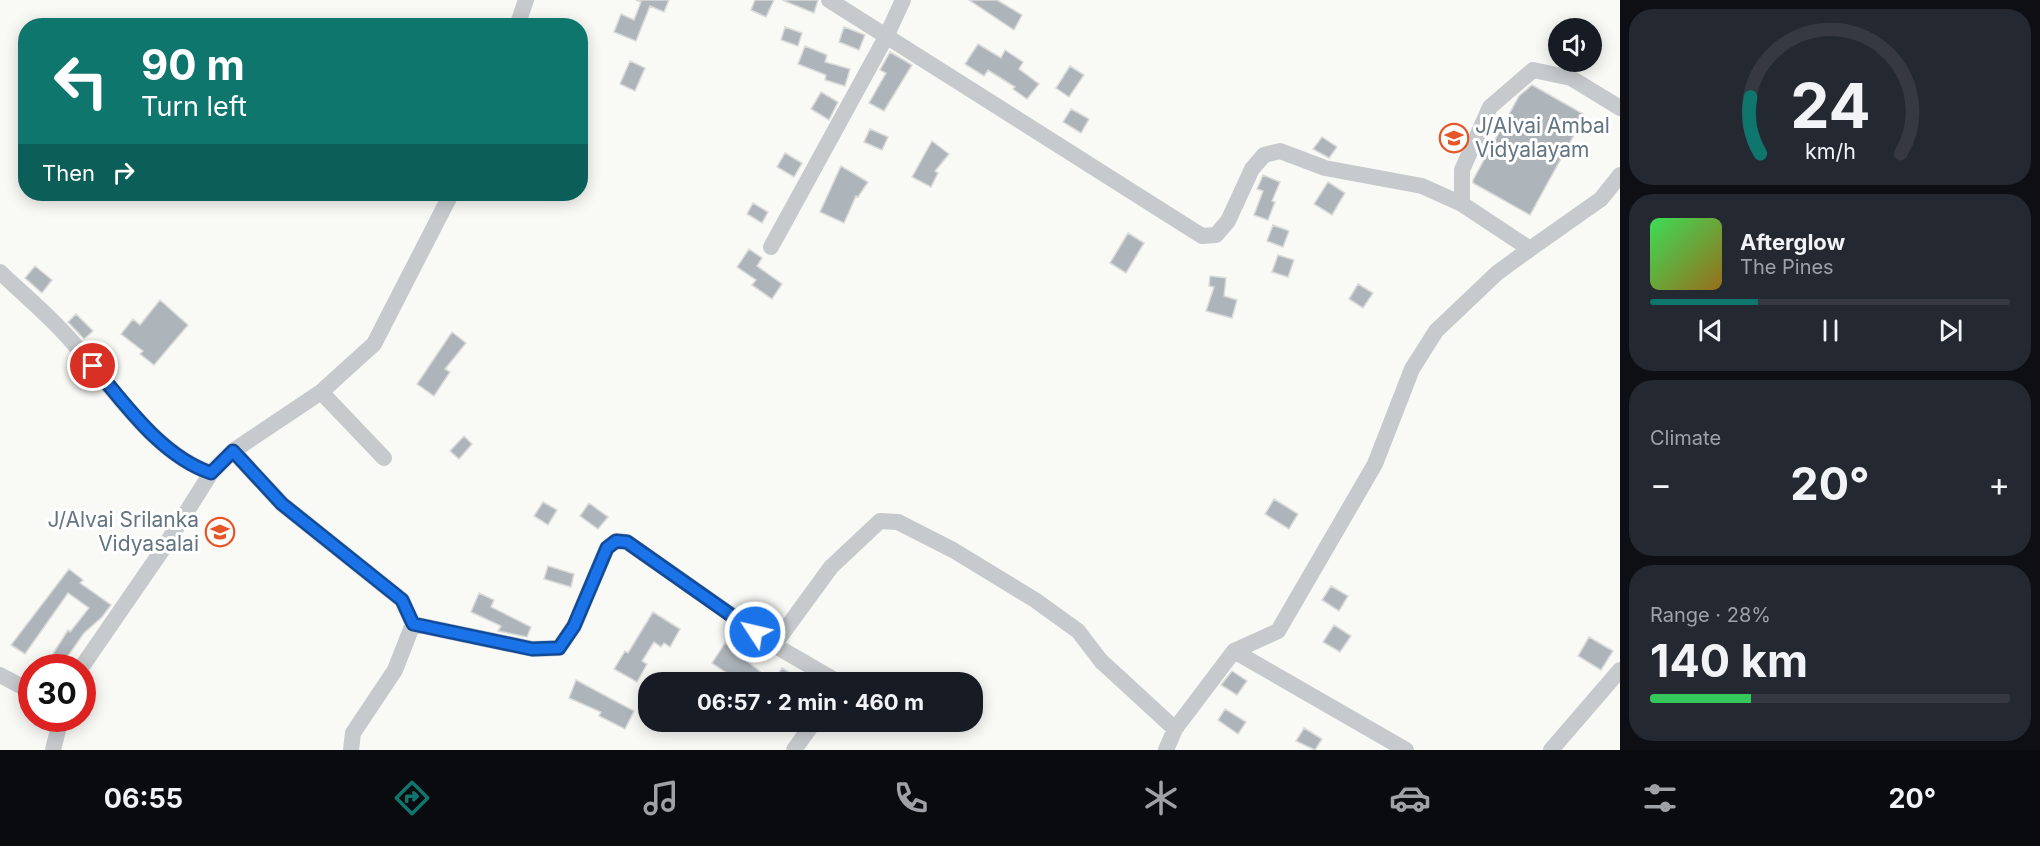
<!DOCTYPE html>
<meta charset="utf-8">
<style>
:root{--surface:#171b24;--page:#242831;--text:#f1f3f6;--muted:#9ea1a6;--line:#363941;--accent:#0f766e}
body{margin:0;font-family:Inter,sans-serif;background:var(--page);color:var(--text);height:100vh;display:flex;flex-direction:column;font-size:22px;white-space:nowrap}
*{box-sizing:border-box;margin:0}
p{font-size:20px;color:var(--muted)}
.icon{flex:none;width:33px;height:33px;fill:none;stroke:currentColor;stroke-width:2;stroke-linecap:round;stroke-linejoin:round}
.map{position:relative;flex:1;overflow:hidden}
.sheet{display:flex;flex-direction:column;gap:9px;padding:9px;background:#0d0f14;width:420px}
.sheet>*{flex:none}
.guide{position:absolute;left:18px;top:18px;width:570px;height:183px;border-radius:24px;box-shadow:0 3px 15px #0003;background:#0f766e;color:#fff;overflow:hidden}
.fabs{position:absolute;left:1548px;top:18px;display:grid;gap:12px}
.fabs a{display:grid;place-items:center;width:54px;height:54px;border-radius:50%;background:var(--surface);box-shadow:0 3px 15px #0003;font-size:30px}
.speed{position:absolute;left:18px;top:654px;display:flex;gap:12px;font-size:30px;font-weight:700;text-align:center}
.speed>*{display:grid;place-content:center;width:78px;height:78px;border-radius:50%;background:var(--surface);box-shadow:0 3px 15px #0003;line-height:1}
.speed .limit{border:9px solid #d22;background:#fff;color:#111}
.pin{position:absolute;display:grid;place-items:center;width:51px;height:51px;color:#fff;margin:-26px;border:3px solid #fff;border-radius:50%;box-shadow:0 2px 6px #0007}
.me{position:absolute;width:66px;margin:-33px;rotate:305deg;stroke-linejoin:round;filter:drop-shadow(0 0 4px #0008)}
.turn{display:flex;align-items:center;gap:21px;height:126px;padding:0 24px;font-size:27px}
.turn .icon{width:78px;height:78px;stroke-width:2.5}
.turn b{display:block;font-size:42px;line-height:51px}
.then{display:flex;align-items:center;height:57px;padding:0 24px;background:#0003;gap:12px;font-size:22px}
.big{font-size:45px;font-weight:700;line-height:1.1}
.sheet .card{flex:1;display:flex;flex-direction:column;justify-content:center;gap:9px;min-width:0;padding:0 21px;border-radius:24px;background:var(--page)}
.sheet .dial{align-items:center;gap:0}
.dial svg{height:156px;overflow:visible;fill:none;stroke:var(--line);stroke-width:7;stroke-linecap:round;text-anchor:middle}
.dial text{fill:var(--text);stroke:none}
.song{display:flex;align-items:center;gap:18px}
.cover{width:72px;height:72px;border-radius:9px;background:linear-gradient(135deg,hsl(130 70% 55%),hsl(40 70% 35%))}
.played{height:6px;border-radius:3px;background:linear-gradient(90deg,var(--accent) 30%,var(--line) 30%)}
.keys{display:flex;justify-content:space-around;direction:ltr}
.heat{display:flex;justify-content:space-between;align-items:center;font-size:33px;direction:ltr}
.charge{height:9px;border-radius:4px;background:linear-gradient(90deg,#34c759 28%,var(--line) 0)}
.trip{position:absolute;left:638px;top:672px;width:345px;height:60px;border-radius:24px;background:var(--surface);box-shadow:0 3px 15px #0003;font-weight:700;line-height:60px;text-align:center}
.tab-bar{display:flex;height:96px;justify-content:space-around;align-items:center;background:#090b0e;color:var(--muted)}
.tab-bar .icon{width:42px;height:42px}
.tab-bar .active{color:var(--accent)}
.tab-bar b{font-size:27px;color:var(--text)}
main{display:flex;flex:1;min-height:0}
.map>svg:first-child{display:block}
.building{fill:#adb5bb;stroke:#dadad8;stroke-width:1.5}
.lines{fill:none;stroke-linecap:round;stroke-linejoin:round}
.minor{stroke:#c6cacd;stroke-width:16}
.route-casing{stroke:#114b97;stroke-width:15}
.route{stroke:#1a73e8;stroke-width:10}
.labels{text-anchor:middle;stroke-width:6;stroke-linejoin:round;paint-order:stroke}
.poi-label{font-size:21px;fill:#637482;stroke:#fff;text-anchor:start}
</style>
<main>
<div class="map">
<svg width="1620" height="750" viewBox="0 0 1620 750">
<rect width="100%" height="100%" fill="#f9f9f6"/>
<path class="building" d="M636,0H669L664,12L650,6L636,41L614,32L621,14L634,20L641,2Z
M755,0H774L766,17L751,10Z
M782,0H818L814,13Z
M969,0H997L1022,15L1014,30Z
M785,27L802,33L798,46L781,40Z
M844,27L865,35L859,50L839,42Z
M978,44L1001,58L1005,50L1023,62L1019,69L1039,84L1027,99L1013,89L1015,87L988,70L984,76L965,64Z
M805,46L827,55L825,62L850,69L845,86L825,80L826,75L798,64Z
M890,52L912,65L884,111L869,103L886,73L880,70Z
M630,61L645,68L635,91L620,84Z
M1070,66L1084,75L1069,97L1056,88Z
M1532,85L1585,115L1530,215L1473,183V180L1519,96Z
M821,92L838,102L829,120L811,109Z
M1071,109L1089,119L1081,133L1063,122Z
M870,129L888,137L882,150L864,142Z
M1322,137L1337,147L1329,158L1313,149Z
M932,141L949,154L935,171L938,173L931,187L912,177Z
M785,153L802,163L794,177L777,167Z
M841,166L868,182L858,197L856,196L844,223L820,212Z
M1263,175L1280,182L1272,201L1275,202L1268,220L1254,215L1263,191L1257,189Z
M1328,182L1345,193L1332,215L1314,204Z
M753,203L768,212L762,223L747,214Z
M1273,225L1289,231L1283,247L1267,241Z
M1128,233L1144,243L1126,273L1110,263Z
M749,249L762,258L757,266L782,284L772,299L752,285L756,280L737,267Z
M1278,255L1294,260L1288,277L1272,272Z
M35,266L52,280L42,293L25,278Z
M1210,276L1226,278L1224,296L1237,300L1232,318L1206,311L1214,287L1209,286Z
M1358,284L1373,293L1363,308L1349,299Z
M160,300L188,325L154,365L140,354L143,351L121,334L133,319L140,325Z
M76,314L93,331L84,339L68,322Z
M452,332L466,343L445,369L450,372L434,396L417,384Z
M464,436L472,444L459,459L450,451Z
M1274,499L1298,514L1289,529L1265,514Z
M543,502L557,510L548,525L534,516Z
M589,503L608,517L598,529L580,516Z
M548,566L574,574L571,587L544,579Z
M69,569L83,580L80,583L111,605L102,617L84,633L65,660L63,668H44L68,630L70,632L89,608L68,593L25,654L11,645Z
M1331,586L1348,596L1339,611L1322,600Z
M479,593L494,600L491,607L531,627L527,637L498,631L501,626L471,612Z
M653,612L680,629L670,647L664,643L661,647L654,642L642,661L647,664L637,682L614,669L625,651L628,653Z
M1334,625L1351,636L1340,652L1323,642Z
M1589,637L1613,651L1601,670L1578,656Z
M725,643L773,682L782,668L805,682H740L712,663Z
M1232,671L1247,681L1237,695L1221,685Z
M576,680L634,711L625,729L599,716L601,712L569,698Z
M1225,709L1246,722L1238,734L1218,720Z
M1304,728L1322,739L1315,750L1296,741Z"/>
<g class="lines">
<path class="minor" d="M829,0L1202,236L1216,235L1228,221L1252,169L1264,155L1280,151L1325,168L1422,186L1462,204L1530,249L1601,199L1620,175
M517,26L526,0
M1462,204V170L1490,107L1533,70L1571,78L1620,108
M771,247L886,37L903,0
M0,272C22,293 46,313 66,335C108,380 151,452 211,473L233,451
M321,392L384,458
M413,624L533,649L559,648L574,626L607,548L616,541L627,542L774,645
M1234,651L1406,750
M81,668L163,549L211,473
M0,675L32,692
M831,682V678L774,645L831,567L880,521L898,522L953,550L1035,600L1078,631L1101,661L1175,729L1234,651L1278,631L1375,464L1412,369L1436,331L1497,273L1530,249
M53,750L61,718
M351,750L353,733L395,670L413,624L402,600L282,504L233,451L321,392L374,344L451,194
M794,750L814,722
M1166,750L1175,729
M1551,750L1620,670"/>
</g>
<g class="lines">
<g class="route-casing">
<path id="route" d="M93,366C126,405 161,456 211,473L233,451L282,504L402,600L413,624L532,649L559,648L574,626L607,548L616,541L627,542L755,632"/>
</g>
<use href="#route" class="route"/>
</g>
<defs>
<g id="school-ring" transform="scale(1.5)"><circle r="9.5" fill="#fff" stroke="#e75627" stroke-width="1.5"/><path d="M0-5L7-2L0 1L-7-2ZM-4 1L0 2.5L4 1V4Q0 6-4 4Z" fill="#e75627"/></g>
</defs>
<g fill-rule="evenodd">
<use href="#school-ring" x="1454" y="138"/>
<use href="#school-ring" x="220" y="532"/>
</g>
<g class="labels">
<g class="poi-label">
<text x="1475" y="133">J/Alvai Ambal<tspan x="1475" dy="24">Vidyalayam</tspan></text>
<text x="199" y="527" text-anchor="end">J/Alvai Srilanka<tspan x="199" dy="24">Vidyasalai</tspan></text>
</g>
</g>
</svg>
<div class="fabs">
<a><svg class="icon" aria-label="sound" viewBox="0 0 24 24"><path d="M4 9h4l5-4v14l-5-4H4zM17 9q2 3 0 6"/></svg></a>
</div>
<div class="speed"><div class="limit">30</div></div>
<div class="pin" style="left:93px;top:366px;background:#d93025"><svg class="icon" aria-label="arrive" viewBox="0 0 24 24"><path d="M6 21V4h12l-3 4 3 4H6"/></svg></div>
<svg class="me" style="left:755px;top:632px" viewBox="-20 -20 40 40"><circle r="17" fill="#1a73e8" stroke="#fff" stroke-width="3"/><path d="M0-11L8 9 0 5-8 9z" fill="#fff"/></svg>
<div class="trip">06:57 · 2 min · 460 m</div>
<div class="guide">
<div class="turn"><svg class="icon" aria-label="left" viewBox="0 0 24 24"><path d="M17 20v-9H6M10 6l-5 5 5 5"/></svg><div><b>90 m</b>Turn left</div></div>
<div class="then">Then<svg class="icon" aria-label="right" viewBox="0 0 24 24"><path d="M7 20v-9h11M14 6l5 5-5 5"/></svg></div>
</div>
</div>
<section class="sheet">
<div class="card dial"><svg viewBox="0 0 100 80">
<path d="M14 69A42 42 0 1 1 86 69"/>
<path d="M14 69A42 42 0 0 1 9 40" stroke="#0f766e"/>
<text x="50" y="56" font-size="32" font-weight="700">24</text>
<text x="50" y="72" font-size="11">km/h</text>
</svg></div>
<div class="card">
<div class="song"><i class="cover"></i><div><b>Afterglow</b><p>The Pines</p></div></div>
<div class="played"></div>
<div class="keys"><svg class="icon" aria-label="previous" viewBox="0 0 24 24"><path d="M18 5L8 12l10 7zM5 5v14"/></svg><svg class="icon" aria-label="pause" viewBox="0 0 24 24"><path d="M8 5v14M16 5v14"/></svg><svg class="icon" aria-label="next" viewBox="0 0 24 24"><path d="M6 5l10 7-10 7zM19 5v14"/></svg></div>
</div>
<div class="card"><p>Climate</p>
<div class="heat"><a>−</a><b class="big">20°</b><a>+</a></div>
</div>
<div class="card"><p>Range · 28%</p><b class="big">140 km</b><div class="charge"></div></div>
</section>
</main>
<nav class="tab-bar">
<b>06:55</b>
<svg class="icon active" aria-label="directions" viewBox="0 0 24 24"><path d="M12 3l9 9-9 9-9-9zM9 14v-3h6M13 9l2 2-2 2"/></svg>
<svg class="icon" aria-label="music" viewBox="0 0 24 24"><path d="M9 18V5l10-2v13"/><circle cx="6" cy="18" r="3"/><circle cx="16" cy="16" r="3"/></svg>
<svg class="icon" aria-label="phone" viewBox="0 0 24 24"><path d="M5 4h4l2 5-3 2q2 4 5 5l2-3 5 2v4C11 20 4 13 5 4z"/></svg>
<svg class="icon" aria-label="climate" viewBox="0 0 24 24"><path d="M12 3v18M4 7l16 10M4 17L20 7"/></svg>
<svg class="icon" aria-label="car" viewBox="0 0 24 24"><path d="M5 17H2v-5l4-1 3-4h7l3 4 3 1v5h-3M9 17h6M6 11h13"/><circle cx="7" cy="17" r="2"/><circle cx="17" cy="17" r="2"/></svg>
<svg class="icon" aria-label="filters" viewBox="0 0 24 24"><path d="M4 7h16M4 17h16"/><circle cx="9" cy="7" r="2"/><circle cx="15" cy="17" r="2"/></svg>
<b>20°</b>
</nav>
